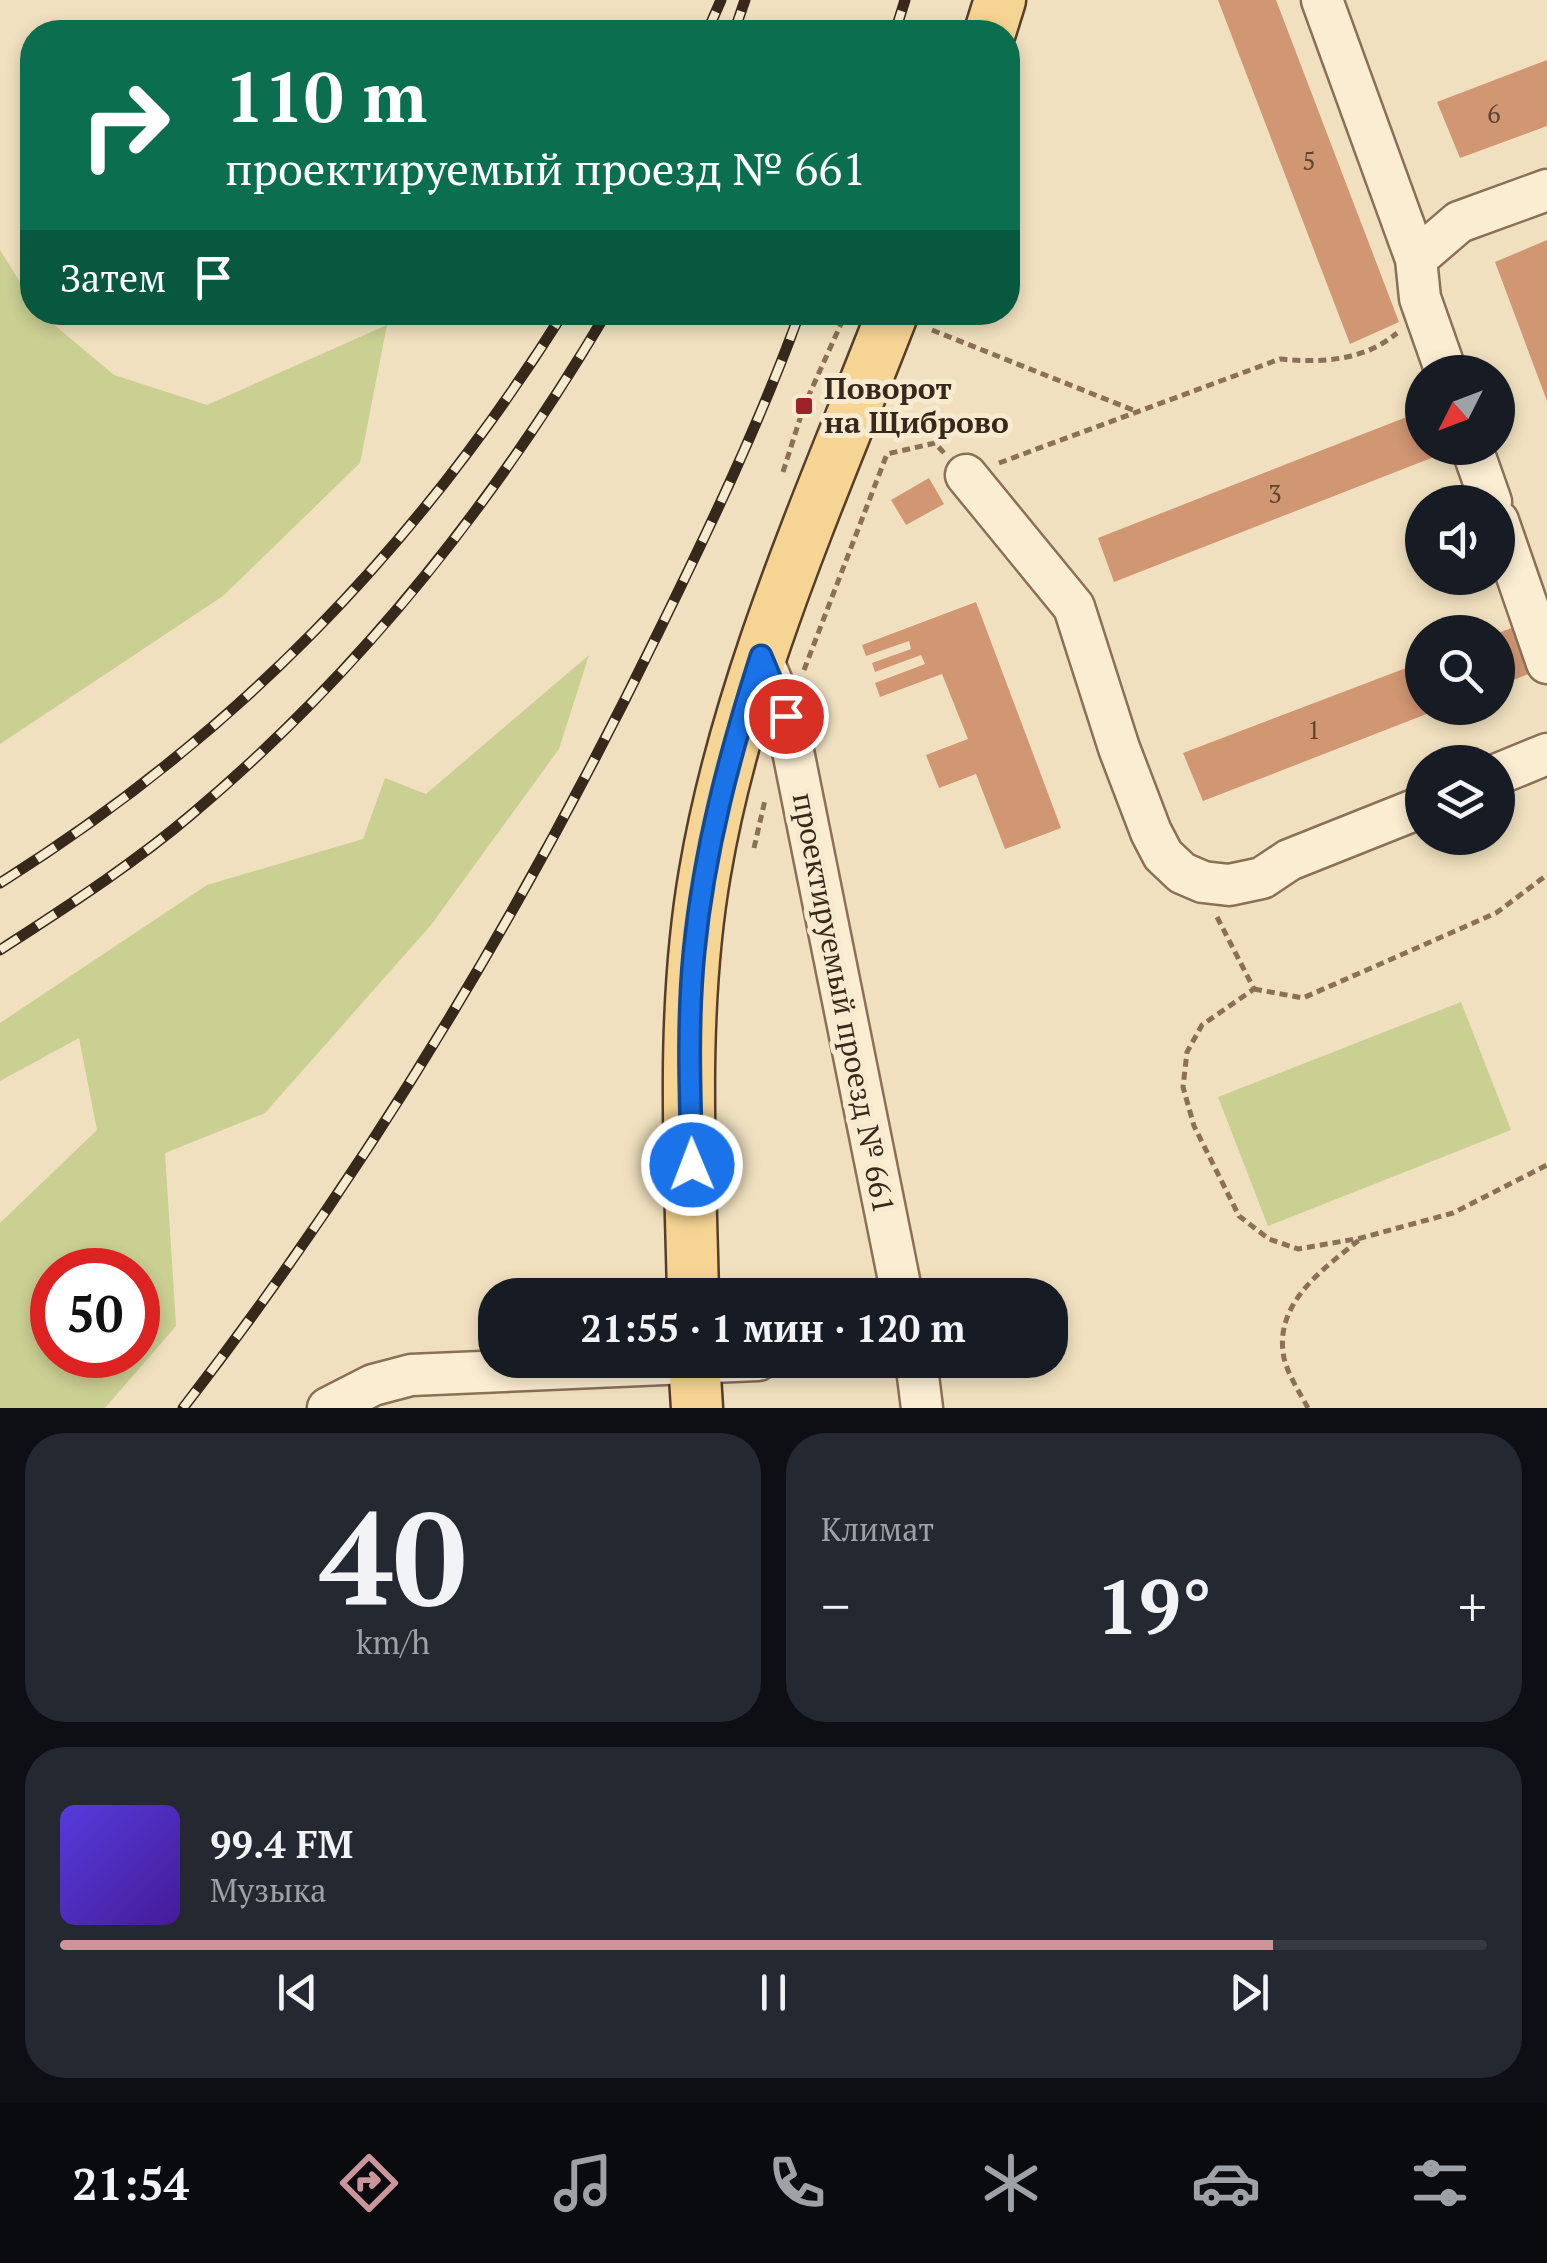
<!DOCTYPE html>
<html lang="ru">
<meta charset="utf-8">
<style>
:root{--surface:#171b24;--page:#242831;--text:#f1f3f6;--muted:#9ea1a6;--line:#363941;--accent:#cb9599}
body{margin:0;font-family:"PT Serif",serif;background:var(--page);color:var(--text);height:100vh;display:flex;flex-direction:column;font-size:38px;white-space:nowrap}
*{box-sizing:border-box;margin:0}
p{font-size:32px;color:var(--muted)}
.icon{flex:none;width:55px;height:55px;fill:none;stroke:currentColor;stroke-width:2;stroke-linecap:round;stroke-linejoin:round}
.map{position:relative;height:1408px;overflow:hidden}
.sheet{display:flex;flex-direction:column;gap:25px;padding:25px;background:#0d0f14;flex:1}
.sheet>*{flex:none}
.guide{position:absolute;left:20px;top:20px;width:1000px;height:305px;border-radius:40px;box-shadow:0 5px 15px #0003;background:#0b6e4f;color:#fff;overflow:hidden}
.needle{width:65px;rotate:228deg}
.buttons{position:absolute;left:1405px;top:355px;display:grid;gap:20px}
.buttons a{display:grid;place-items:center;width:110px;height:110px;border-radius:50%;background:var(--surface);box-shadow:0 5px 15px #0003;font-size:50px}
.speed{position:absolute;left:30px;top:1248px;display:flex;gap:20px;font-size:50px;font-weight:700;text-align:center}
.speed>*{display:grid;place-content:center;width:130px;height:130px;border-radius:50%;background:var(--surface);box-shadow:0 5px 15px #0003;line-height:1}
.speed .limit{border:15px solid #d22;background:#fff;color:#111}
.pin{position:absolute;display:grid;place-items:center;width:85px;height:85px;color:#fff;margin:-42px;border:5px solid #fff;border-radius:50%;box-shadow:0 2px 10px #0007}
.me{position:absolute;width:110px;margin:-55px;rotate:359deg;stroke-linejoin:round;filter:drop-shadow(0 0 8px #0008)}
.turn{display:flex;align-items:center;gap:35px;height:210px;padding:0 40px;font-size:45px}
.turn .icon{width:130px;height:130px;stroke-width:2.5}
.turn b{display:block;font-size:70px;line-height:85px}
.then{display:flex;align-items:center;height:95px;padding:0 40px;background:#0003;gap:20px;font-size:38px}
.big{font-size:75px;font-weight:600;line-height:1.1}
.sheet .tile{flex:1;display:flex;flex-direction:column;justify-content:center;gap:15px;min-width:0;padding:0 35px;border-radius:40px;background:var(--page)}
.sheet .dial{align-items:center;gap:0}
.dial b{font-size:130px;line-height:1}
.song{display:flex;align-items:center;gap:30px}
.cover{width:120px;height:120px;border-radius:15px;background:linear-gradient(135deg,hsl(250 70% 55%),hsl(260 70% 35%))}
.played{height:10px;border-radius:5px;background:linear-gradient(90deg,var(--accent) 85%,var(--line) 85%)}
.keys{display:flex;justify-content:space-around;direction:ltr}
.heat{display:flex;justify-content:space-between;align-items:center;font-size:55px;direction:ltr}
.sheet .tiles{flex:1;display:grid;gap:25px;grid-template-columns:1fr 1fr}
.tile:last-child{grid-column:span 2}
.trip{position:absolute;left:478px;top:1278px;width:590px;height:100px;border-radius:40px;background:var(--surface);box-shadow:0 5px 15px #0003;font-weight:600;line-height:100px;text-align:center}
.tabs{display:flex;height:160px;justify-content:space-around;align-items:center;background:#090b0e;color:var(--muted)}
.tabs .icon{width:70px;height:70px}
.tabs .current{color:var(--accent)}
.tabs b{font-size:45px;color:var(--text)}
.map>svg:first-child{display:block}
.green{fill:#cacf92;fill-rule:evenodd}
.building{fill:#d19672}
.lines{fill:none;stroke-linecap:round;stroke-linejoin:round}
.minor-casing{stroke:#8a7056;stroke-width:45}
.major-casing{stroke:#573e2b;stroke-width:55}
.path{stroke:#8a7056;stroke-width:5;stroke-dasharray:8 5;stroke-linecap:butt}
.minor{stroke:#fbedd2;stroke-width:40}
.major{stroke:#f6d493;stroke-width:50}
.rail-casing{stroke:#38281c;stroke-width:11}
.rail{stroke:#f7eacf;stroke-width:8;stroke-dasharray:22;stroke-linecap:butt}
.route-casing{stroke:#114b97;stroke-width:25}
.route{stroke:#1a73e8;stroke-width:18}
.poi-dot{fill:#9c2328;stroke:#f7eacf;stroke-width:4}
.labels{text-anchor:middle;stroke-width:10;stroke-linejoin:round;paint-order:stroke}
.number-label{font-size:25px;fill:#5e4432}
.poi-label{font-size:30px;font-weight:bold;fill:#38281c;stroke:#f7eacf;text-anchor:start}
.street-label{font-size:30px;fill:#38281c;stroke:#f7eacf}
</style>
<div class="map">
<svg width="1547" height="1408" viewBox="0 0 1547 1408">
<rect width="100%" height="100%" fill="#f0e0bf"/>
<path class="green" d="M0,250L32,301V312L40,313L114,375L207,405L387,325L360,463L223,596L0,744Z
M589,655L559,749L431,925L265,1113L165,1153L176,1326L105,1408H0V1223L97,1130L79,1038L0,1081V1023L207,885L363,839L385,778L426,794ZM52,1270H138V1355H52Z
M1461,1002L1511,1130L1268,1226L1218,1097Z"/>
<path class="building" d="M1218,0H1276L1399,322L1350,344Z
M1547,60V126L1460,158L1437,102Z
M1547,240V401L1495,262Z
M1422,411V448H1457L1114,582L1098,538Z
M929,478L944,504L906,525L891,500Z
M976,602L1061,828L1005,849L976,774L939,788L926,755L968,739L942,674L880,697L875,683L925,664L921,655L875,672L872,663L911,649L909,641L866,656L862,645Z
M1525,623L1541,669L1498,686V633Z
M1422,662V708H1442L1203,801L1183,753Z"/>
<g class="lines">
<g class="minor-casing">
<path id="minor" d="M1322,0L1416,259L1420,298L1446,372
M1416,259L1459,222L1547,190
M1472,448L1491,502
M966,475L1074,607L1119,748L1151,832L1163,855L1182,873L1203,882L1229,885L1262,878L1289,860L1422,807
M1498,521L1547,663
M761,656L786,716L902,1295
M1498,774L1547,754
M916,1360L922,1408
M328,1408L373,1385L411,1375L758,1360"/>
</g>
<g class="major-casing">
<path id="major" d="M990,32L1000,0
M693,1295C690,1155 681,1010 705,872C738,678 822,495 893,312
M694,1360L697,1408"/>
</g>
<path class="path" d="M932,330L1138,412
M999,463L1280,359C1321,363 1364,361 1397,333
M783,472L804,406L845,315
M804,670L887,454L935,443L944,453
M754,848L765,800
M1217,917L1254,989L1202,1025L1187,1052L1183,1087L1194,1126L1239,1216L1269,1239L1298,1249L1361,1238L1453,1213L1547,1165
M1254,989L1303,998L1496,913L1547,875
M1308,1408C1300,1393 1288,1375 1284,1358C1273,1304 1322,1270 1359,1240"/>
<use href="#minor" class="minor"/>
<use href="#major" class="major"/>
<g class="rail-casing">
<path id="rail" d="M707,32L721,0
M734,32L745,0
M895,32L905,0
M0,883C236,735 416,548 564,312
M0,950C66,907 132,865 192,814C361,672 495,502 607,312
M183,1408C368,1169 524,908 656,637C708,531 760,423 800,312"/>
</g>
<use href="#rail" class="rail"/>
</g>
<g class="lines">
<g class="route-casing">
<path id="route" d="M692,1165C690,1095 687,1023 694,952C704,850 730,753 761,656L786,716"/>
</g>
<use href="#route" class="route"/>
</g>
<rect class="poi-dot" x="794" y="396" width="20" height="20" rx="5"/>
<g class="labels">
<g class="number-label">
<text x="1494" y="123">6</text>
<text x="1309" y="170">5</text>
<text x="1275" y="503">3</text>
<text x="1314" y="739">1</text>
</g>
<g class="poi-label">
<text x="824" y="399">Поворот<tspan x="824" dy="34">на Щиброво</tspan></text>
</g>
<g class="street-label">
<text transform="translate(843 1003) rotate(79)" y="10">проектируемый проезд № 661</text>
</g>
</g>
</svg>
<div class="buttons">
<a><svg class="needle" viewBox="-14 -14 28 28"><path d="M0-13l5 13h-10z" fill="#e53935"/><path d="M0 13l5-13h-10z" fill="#9ea1a6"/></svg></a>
<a><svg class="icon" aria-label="sound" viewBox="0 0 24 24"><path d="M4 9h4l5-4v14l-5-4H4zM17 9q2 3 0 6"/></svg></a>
<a><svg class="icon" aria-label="search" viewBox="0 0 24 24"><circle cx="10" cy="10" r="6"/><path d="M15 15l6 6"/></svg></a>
<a><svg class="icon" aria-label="layers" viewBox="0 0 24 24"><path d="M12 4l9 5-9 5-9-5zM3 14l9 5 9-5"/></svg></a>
</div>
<div class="speed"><div class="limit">50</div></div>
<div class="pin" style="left:786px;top:716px;background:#d93025"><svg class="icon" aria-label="arrive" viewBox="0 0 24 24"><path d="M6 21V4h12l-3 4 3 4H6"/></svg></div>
<svg class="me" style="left:692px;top:1165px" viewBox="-20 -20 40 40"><circle r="17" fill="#1a73e8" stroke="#fff" stroke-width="3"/><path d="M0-11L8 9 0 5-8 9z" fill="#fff"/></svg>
<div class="trip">21:55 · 1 мин · 120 m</div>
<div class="guide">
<div class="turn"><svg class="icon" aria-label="right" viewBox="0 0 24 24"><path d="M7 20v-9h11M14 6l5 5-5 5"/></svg><div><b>110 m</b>проектируемый проезд № 661</div></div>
<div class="then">Затем<svg class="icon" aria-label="arrive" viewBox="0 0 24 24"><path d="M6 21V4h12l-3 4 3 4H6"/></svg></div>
</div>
</div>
<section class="sheet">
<div class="tiles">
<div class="tile dial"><b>40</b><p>km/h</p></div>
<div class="tile"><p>Климат</p>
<div class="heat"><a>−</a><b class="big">19°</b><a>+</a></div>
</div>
<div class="tile">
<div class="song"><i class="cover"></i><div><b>99.4 FM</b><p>Музыка</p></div></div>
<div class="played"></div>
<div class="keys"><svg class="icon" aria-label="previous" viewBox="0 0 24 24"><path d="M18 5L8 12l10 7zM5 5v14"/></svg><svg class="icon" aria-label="pause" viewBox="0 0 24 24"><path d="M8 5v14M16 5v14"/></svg><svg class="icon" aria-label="next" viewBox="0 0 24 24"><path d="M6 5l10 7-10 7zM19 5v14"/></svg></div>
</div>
</div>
</section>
<nav class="tabs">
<b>21:54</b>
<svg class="icon current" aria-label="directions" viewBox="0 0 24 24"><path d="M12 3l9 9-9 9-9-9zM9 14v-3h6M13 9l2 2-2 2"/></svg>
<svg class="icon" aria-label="music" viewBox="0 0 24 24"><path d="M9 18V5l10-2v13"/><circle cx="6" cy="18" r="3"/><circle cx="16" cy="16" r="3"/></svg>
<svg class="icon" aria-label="phone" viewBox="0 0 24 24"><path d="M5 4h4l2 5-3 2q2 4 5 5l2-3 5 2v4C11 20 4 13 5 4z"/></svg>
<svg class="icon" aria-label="climate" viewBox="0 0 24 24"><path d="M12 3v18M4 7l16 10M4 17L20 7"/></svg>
<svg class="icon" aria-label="car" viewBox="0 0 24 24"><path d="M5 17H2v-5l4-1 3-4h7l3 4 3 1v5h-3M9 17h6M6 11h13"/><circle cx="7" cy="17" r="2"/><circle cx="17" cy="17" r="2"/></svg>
<svg class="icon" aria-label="filters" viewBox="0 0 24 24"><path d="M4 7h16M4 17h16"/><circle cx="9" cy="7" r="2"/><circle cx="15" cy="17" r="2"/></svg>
</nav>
